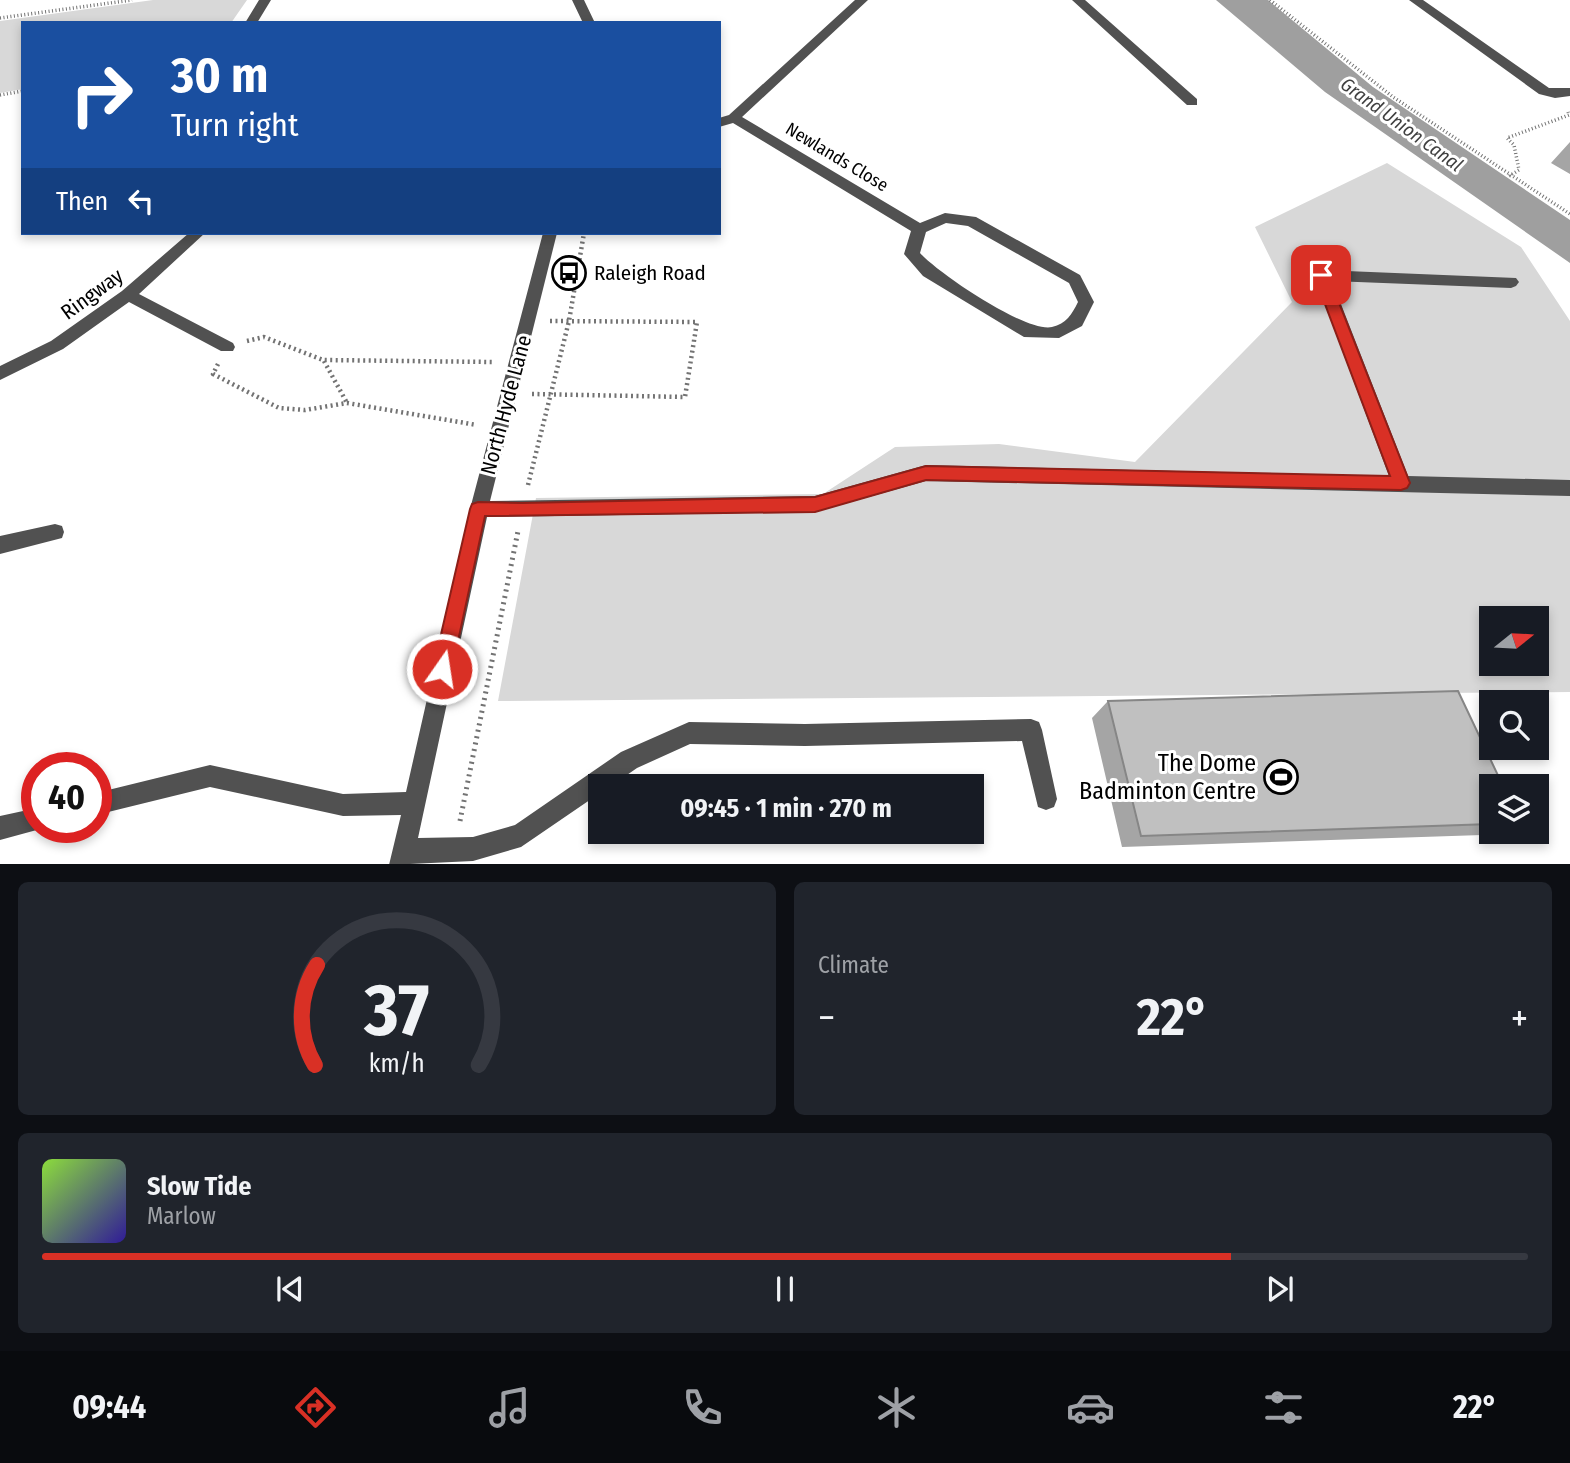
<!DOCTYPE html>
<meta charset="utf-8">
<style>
:root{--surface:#171b24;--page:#20242c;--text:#f1f3f6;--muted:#9ea1a6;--line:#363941;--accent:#d93025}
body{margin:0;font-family:"Fira Sans Condensed",sans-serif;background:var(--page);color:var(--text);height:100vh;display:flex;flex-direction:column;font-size:26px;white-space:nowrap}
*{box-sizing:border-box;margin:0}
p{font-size:23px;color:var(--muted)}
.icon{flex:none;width:38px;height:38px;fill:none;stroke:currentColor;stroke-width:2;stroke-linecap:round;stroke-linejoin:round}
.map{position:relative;height:864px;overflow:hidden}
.drawer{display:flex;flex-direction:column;gap:18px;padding:18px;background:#0d0f14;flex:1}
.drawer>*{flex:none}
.banner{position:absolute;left:21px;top:21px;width:700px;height:214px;border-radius:0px;box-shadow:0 4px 10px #0003;background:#1a4fa0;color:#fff;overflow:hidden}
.needle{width:46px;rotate:72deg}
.fabs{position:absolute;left:1479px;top:606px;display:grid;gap:14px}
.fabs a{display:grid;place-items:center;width:70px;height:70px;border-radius:0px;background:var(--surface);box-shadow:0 4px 10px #0003;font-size:35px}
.speed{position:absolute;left:21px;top:752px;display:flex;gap:14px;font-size:35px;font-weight:700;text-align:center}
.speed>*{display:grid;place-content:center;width:91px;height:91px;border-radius:50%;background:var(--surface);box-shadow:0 4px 10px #0003;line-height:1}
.speed .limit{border:10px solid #d22;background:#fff;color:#111}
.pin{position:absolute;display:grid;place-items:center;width:60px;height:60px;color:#fff;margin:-30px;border-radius:14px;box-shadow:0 4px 10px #0006}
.me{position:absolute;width:77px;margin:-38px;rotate:13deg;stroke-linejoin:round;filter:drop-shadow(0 0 5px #0008)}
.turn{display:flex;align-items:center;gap:24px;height:147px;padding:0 35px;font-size:32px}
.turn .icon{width:91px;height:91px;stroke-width:2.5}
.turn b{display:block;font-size:49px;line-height:60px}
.then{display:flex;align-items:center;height:66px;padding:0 35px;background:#0003;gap:14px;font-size:26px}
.big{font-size:52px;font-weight:700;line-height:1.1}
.drawer .tile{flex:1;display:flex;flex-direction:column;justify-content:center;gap:10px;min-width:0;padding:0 24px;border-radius:10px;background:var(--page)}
.drawer .dial{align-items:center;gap:0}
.dial svg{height:182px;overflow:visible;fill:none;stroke:var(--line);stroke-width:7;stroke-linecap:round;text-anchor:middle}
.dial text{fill:var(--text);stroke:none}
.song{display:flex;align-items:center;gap:21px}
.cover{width:84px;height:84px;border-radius:10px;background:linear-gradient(135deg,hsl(90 70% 55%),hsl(250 70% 35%))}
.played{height:7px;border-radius:4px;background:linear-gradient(90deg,var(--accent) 80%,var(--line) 80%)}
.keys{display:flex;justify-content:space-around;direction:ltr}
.heat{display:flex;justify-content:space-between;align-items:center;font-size:38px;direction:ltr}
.drawer .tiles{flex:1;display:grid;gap:18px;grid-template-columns:1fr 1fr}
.tile:last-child{grid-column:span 2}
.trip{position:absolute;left:588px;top:774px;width:396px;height:70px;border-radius:0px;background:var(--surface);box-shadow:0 4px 10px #0003;font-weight:700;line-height:70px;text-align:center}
.menu{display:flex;height:112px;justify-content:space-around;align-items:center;background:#090b0e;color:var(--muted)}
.menu .icon{width:49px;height:49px}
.menu .on{color:var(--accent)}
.menu b{font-size:32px;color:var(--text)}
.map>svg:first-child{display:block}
.green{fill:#d8d8d8;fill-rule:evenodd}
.water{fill:#9f9f9f}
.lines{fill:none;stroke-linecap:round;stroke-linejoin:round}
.path-far2{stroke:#737373;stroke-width:3.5;stroke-dasharray:1 2.5;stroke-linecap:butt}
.path-far1{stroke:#737373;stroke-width:4.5;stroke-dasharray:2 3.5;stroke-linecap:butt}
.path{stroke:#737373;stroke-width:5;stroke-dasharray:2 4.5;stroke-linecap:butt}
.minor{fill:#515151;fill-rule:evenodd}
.wall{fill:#a5a5a5}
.building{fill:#c0c0c0;stroke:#868686;stroke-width:2}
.route{fill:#d93025;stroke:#8d1f18;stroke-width:2}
.labels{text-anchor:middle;stroke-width:6;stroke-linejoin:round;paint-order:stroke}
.far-street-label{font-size:18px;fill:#000;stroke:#fff}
.far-water-label{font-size:19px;font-style:italic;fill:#404040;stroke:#fff}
.poi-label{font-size:21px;fill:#000;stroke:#fff;text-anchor:start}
.street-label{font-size:21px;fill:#000;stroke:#fff}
.near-poi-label{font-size:24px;fill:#000;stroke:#fff;text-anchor:end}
</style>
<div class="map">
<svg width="1570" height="865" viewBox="0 0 1570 865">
<rect width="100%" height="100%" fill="#fff"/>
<path class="green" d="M153,0H247L231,23H23V89L0,93V21Z
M1387,163L1521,247L1570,321V692L498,701L536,498L823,494L895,447L999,444L1135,462L1292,302L1255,227ZM1491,618H1536V663H1491Z"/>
<path class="water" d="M1216,0H1268L1373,87L1570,220V263L1325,92Z"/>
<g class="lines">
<path class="path-far2" d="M1270,0L1393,97L1570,214
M0,18L132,0
M0,95L23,91
M1509,176L1519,170L1514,145L1507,138L1569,115L1568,112"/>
<path class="path-far1" d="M247,341L264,337L323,360L492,362
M324,361L347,403
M218,364L213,374L279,408L305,410L347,403L477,425
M532,394L685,397L697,322L550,321
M528,485L569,321L584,233"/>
<path class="path" d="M460,821L518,531"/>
<path class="minor" d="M259,0H271L257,23H245Z
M572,0H584L595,23H583Z
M855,0H868L742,117L920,223L945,213L976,217L1080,275L1094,302L1082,326L1059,338L1024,337L923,276L904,254L911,231L733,123L719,127V118L729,115ZM946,223L968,226L1069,283L1078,302C1072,314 1066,324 1052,327C1026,333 938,273 920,253L926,232Z
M1072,0H1085L1197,99V105H1187Z
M1409,0H1423L1549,88H1570V96L1555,98L1539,94Z
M189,233H205L139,294L233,343L235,347L233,351H221L129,302L63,349L0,380V366L51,341L122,291Z
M543,233H557L490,501L815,496L926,465L1389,476L1314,275L1322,270L1516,278L1519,282L1516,286L1511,288L1332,281L1408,476L1570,480V496L926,481L815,512L487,517L418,838L473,837L515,825L621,752L689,722L805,724L1031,719L1039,722L1042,730L1057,799L1054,807L1046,810L1038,807L1022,741L805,746L690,744L637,768L611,786H600V793L521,847L473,861L389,865L401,815L343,816L210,787L96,815V793L210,765L343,794L406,792L470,509Z
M55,524L62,526L64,532L62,538L0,554V536Z
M37,808V828H44L0,840V816Z"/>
</g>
<path class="wall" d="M1570,142V174L1551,163Z
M1108,701L1491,786V831H1495L1482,835L1122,847L1092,718Z"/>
<path class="building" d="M1458,691L1503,786H1491V824L1141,836L1108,701Z"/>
<path class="route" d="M1321,270L1328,275L1410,483L1407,488L1401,490L926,480L815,512L485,516L452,669L449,676L442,679L436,676L433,669L470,509L472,504L478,502L522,503L815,497L926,466L1390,476L1314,275Z"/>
<defs>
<g id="bus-ring" transform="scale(1.75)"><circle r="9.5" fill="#fff" stroke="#000" stroke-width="1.5"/><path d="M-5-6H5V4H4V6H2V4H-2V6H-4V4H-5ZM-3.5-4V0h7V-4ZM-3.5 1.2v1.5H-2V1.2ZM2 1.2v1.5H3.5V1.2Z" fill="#000"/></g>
<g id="stadium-ring" transform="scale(1.75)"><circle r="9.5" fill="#fff" stroke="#000" stroke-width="1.5"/><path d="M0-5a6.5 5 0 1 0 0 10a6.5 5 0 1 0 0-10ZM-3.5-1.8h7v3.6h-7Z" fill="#000"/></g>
</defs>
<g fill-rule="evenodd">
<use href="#bus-ring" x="569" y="273"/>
<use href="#stadium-ring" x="1281" y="777"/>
</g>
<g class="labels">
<g class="far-street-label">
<text transform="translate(837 157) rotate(31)" y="6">Newlands Close</text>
</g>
<g class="far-water-label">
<text transform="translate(1402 124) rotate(36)" y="7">Grand Union Canal</text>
</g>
<g class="poi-label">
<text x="594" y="280">Raleigh Road</text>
</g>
<g class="street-label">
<text transform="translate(92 294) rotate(-36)" y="7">Ringway</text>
<text transform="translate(506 405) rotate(-75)" y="7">North Hyde Lane</text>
</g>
<g class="near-poi-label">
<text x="1256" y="771">The Dome<tspan x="1256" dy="28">Badminton Centre</tspan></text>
</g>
</g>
</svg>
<div class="fabs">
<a><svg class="needle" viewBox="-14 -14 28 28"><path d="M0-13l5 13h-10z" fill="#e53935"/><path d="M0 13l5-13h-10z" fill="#9ea1a6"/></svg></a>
<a><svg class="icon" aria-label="search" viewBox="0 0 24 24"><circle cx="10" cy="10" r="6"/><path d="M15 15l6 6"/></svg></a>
<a><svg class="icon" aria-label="layers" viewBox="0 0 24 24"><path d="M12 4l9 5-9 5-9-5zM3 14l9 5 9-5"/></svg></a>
</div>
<div class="speed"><div class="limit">40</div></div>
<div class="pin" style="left:1321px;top:275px;background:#d93025"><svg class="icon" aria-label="arrive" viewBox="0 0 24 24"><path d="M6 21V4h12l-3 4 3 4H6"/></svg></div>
<svg class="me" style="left:442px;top:669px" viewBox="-20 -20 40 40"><circle r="17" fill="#d93025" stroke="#fff" stroke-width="3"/><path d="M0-11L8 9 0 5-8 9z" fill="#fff"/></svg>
<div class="trip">09:45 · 1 min · 270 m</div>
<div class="banner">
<div class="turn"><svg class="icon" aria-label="right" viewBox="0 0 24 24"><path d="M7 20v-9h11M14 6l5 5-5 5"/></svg><div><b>30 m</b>Turn right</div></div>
<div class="then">Then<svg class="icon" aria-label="left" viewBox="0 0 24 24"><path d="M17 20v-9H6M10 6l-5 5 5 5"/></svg></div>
</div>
</div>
<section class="drawer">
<div class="tiles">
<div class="tile dial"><svg viewBox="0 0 100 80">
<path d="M14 69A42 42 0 1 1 86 69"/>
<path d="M14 69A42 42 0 0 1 15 25" stroke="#d93025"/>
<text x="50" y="56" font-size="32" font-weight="700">37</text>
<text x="50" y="72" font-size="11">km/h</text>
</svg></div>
<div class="tile"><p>Climate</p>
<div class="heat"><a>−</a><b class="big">22°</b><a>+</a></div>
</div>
<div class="tile">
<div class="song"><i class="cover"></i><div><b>Slow Tide</b><p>Marlow</p></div></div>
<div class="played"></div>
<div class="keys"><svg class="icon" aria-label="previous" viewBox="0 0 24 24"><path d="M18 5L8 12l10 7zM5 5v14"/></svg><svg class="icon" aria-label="pause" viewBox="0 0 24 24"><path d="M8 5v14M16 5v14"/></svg><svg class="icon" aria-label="next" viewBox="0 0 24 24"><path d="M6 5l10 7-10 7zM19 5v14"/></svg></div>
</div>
</div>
</section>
<nav class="menu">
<b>09:44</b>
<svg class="icon on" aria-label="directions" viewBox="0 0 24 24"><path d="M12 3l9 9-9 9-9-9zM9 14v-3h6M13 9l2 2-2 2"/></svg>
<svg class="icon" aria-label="music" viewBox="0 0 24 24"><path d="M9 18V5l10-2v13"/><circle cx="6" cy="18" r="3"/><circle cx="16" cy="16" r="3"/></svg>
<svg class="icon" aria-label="phone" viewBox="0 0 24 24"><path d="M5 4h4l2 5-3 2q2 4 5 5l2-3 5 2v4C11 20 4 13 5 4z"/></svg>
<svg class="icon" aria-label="climate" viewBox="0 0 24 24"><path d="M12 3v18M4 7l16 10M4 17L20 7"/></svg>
<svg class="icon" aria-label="car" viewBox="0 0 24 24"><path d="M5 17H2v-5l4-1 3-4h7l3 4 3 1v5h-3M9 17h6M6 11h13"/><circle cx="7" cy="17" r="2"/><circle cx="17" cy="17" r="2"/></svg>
<svg class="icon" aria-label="filters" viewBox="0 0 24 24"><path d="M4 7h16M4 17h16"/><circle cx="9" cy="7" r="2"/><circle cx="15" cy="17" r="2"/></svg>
<b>22°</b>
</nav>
